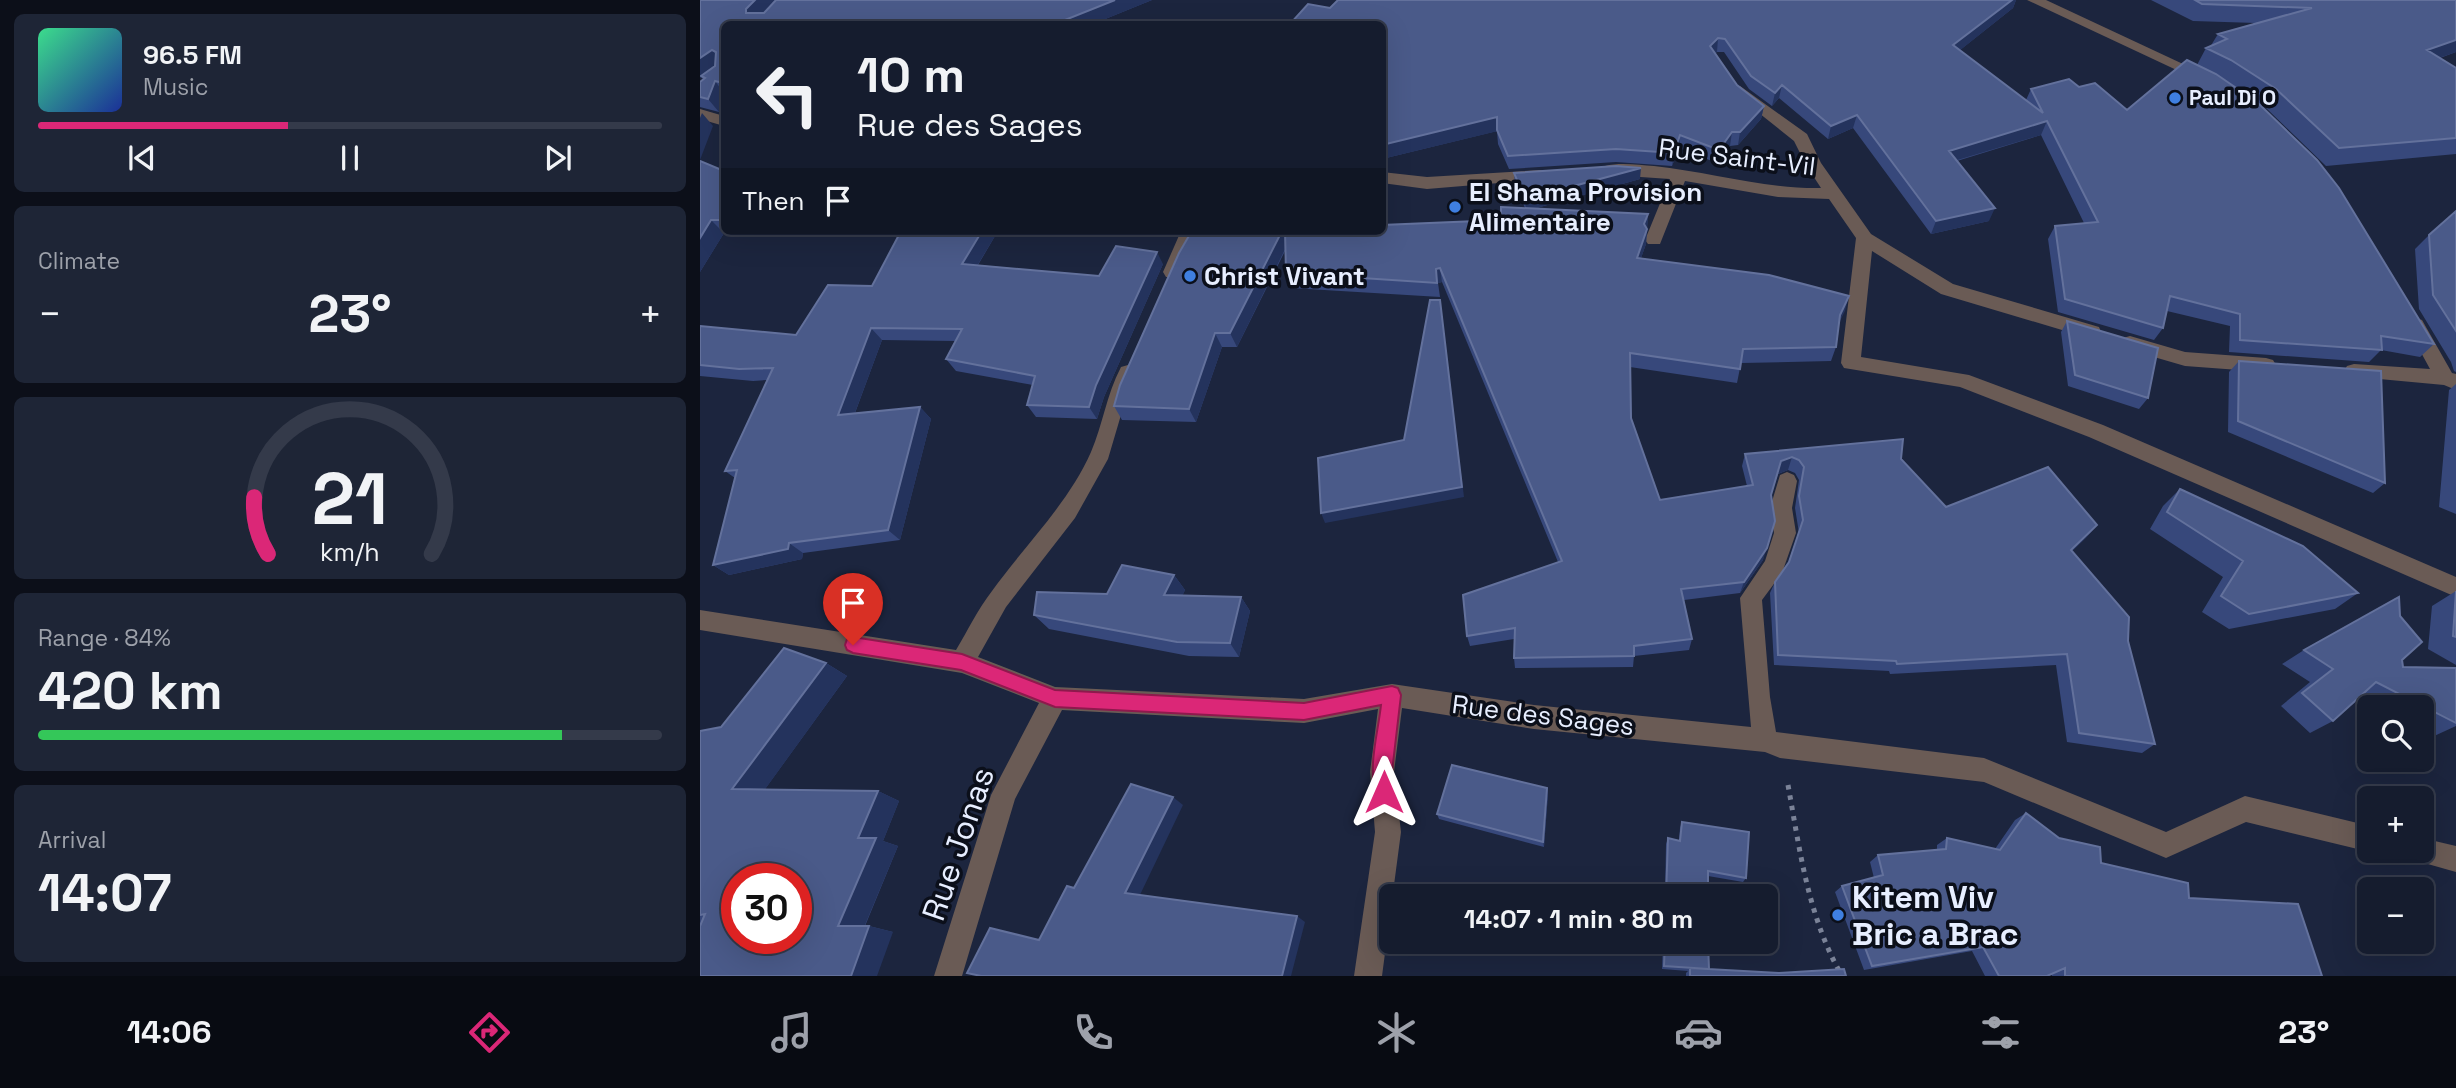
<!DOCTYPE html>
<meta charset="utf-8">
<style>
:root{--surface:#151c2e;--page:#1e2536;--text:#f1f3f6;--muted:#9da1aa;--line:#343a4a;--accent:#db2777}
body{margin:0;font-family:"Space Grotesk",sans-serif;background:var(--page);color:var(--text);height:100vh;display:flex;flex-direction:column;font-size:26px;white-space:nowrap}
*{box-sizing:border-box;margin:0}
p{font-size:23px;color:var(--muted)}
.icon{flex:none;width:38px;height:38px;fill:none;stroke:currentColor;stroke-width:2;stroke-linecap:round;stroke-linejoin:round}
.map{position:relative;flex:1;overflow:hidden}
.details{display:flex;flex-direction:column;gap:14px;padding:14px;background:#0c0f19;width:700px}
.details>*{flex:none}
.top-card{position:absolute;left:21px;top:21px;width:665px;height:214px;border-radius:10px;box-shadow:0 7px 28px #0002,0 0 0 2px var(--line);background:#151c2e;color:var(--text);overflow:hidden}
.controls{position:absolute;left:1657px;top:695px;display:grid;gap:14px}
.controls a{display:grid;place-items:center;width:77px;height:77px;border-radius:10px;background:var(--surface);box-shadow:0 7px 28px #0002,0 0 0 2px var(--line);font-size:35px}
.speed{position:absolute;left:21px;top:863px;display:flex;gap:14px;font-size:35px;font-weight:700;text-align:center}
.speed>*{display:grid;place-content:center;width:91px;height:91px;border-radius:50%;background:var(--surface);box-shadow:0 7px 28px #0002,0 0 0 2px var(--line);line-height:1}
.speed .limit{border:10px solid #d22;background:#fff;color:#111}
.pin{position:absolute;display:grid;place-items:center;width:60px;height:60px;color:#fff;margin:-72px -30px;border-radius:50% 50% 50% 0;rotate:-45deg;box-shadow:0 0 7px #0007}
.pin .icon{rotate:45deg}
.me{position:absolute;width:77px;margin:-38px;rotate:0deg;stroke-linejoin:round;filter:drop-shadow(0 0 5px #0008)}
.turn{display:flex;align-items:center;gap:24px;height:147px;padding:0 21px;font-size:32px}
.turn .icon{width:91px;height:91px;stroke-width:2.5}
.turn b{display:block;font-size:49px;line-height:60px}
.then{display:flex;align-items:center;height:66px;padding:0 21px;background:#0003;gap:14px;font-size:26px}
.big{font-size:52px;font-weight:700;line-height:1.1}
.details .widget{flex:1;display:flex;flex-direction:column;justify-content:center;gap:10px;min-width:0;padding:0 24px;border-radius:10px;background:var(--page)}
.details .dial{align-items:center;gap:0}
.dial svg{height:182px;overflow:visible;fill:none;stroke:var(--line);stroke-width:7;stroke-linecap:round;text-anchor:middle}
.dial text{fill:var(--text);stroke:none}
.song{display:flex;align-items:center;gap:21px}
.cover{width:84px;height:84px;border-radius:10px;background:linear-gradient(135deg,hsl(150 70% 55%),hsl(230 70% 35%))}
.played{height:7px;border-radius:4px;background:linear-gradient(90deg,var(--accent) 40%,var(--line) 40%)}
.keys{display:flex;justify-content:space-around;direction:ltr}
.heat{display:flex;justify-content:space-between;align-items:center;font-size:38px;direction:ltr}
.charge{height:10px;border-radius:5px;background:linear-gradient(90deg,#34c759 84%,var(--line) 0)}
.trip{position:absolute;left:679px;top:884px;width:399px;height:70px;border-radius:10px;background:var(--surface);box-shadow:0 7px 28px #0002,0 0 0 2px var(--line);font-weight:700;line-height:70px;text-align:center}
.tabs{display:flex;height:112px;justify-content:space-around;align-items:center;background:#080b12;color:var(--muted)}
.tabs .icon{width:49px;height:49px}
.tabs .on{color:var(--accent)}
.tabs b{font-size:32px;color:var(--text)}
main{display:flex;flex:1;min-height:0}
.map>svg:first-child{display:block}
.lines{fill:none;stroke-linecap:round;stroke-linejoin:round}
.path{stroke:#7b8398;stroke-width:5;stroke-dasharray:4.5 6;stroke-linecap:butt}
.minor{fill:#6a5b55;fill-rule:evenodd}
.wall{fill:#37487b}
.shaded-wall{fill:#24335d}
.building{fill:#4a5a89;stroke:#63719c;stroke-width:2;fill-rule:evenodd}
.route{fill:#db2777;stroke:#8e194d;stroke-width:2}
.shop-dot{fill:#3f7fe0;stroke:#0b0f1a;stroke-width:2.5}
.labels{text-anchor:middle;stroke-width:7;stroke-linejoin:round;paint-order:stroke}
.far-poi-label{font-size:21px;font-weight:bold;fill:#e7eeff;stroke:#0b0f1a;text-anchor:start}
.street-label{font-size:26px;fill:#e7eeff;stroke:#0b0f1a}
.poi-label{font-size:26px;font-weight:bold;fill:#e7eeff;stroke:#0b0f1a;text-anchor:start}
.near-street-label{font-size:32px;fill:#e7eeff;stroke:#0b0f1a}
.near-poi-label{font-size:32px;font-weight:bold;fill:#e7eeff;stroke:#0b0f1a;text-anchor:start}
</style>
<main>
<section class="details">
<div class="widget">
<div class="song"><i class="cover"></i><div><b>96.5 FM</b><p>Music</p></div></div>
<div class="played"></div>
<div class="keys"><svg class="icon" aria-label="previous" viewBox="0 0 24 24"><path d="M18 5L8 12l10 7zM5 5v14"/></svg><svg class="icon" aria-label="pause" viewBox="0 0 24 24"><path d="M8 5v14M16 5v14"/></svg><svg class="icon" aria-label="next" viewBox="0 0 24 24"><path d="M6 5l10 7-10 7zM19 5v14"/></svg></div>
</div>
<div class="widget"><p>Climate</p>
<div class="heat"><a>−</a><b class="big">23°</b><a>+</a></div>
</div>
<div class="widget dial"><svg viewBox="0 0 100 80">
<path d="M14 69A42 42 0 1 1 86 69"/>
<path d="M14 69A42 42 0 0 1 8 44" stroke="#db2777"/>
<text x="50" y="56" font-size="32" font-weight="700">21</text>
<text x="50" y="72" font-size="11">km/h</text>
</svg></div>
<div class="widget"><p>Range · 84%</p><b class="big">420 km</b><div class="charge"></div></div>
<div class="widget"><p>Arrival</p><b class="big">14:07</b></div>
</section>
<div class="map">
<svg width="1756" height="976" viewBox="0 0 1756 976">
<rect width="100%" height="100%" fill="#1c253e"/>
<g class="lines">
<path class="path" d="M1088,785C1100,851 1108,917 1142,976"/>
<path class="minor" d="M1327,0H1346L1513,78L1510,81H1500Z
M1040,86L1107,134L1121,163L1171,234L1253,284L1399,327L1401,332L1399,337L1392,339L1241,294L1172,251L1161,357L1269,375L1403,425L1756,577V597L1389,437L1260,387L1144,368L1141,363L1156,238L1129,199L1078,197L985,181L960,244H948L945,240L970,179L911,175L905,174L903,170L905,166C920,162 939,165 954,166C1010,172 1065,189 1121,188L1106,165L1094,141L1035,94L1032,91Z
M0,109L24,116V126L0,119Z
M841,170L849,175L847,179L727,189L682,183V172L727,177Z
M481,231H499L481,272L478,277H466L463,272Z
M1715,318L1722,320L1752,373L1756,374V390L1744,385L1647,376L1644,371L1647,366L1654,364L1730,369L1706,325L1708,320Z
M1430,336L1485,352L1566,358L1573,360L1576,365L1573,370L1566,372L1485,366L1423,348L1421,343L1423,338Z
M428,365L435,367L438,372L426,398L408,459L375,518L306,607L278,657L355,687L604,699L692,684L834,705L1051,727L1040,598L1065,561L1074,533L1070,508L1080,475L1087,472L1094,475L1097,481L1092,508L1096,533L1082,573L1062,600L1070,697L1076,732L1284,758L1466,832L1545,796L1670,826V850H1674L1670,852L1546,822L1466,858L1284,782L1080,758L1065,752L834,729L702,708L694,772L701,832L682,976H654L675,832L670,772L678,709L604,723L362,710L315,799L262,976H234L291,795L339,703L262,673L0,630V610L256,650C268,630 278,609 292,591C325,545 368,504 391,452C403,424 406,396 421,367Z
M1722,838L1756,846V872L1710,859L1706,850H1722Z"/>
</g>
<path class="wall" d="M0,0H75L64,13L76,0H452L393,24H24V97L19,112L0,107V82L3,79L1,77Z
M638,0H1316L1313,8L1260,50L1326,100L1331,89L1379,87L1427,110L1497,65L1506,48L1510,47L1518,34L1556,23L1493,21L1451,0H1756V52L1740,58L1756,68V154L1626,166L1564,106L1520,77L1734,344L1720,357L1681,350L1669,362L1529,352L1530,326L1467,311L1463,328L1454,340L1358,312L1348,239L1355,226L1384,223L1341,135L1257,161L1289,221L1231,234L1153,128L1128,139L1079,98L1072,106L1049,89L1024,52H1017L1015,53L1037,85L1064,106L1061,119L1038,145L1030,146L1017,163L979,148L972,166L916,162L809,169L798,144L797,131L682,159V24L591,23L630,8Z
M0,161L24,171V231H38L36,234L24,233L0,272Z
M814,173L940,179L833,209L948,214L946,244L941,258L1149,296L1139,322L1136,347L1131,361L1041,363L1037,383L930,367L931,418L960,500L1047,486L1042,466L1045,454L1201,459L1246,507L1397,525L1372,551L1428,641L1455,744L1442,753L1367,742L1356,665L1190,674L1189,671L1074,665L1070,593L1075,582L1088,563L1099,533L1095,508L1099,480L1095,473L1088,470L1078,474L1071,495L1063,560L1040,593L984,600L992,639L989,650L934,656L933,667L815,668L814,658V639L770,646L767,636L858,562L742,282L738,283L740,297L591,288L586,273V249L537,347H522L496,422L422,420L414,406L496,235L801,220L825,208L815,185Z
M1756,211V372L1754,371L1751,362L1719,309L1715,249L1729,235Z
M201,231H298L278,265L399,276L463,264L404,397L397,419L336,417L327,405L333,385L256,371L246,359L256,341L182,340L155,413L220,407L231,419L200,540L103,553L102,559L29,575L13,565L35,478L25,471L67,380L53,381L0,376V326L96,335L172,286Z
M1367,321L1448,398L1439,409L1368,386L1361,332Z
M1539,361L1685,483L1673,493L1528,432L1529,372Z
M1756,384V514L1739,507L1749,390Z
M1480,489L1658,593L1635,609L1529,629L1502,612L1523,577L1450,529L1463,506Z
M474,575L485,590L482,596L541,597L550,611L539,657L489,656L349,629L334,615Z
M1756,591V665L1728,649L1732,606Z
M1604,650L1702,660L1703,667L1756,668V726L1732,737L1722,732V707H1675L1658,699L1633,721L1610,733L1581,706L1610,682L1582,664Z
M126,663L147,676L65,789L178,791L199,801L183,841L198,846L165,926H169L193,932L0,976V731L21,727Z
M847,788L848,794L844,847L739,819L737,814Z
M1326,813L1359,838L1401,863L1489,898L1622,976H1352V974L1347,976H1285L1272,951L1164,970L1135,892L1142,886L1174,878L1170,862L1178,855L1237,850V845L1247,838L1295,849L1315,820Z
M982,822L1046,878L1043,882L1008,876V896H965L966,844L968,838L979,841L980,828Z
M963,942H1008L1009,969L1146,976H986V973L988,971L962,969Z"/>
<path class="shaded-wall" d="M55,0H75L56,22L46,13V9Z
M415,0H452L393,24H355Z
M1312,0H1316L1313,8L1249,59L1253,45Z
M1018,38L1017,52L1009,59L1010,46Z
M1756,40V52L1713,67L1727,50Z
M12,50L23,63L0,78V58Z
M24,78V89L19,82Z
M15,81L24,93V97L19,112L8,99Z
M1082,85L1079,98L1072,106L1075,93Z
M1064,106L1061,119L1038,145L1040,132Z
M2,113L13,126L0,160V118Z
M1157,115L1153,128L1128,139L1131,126Z
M797,117L798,131L682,159V145Z
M1347,121L1341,135L1244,164L1249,151Z
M1032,132L1030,146L1017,163L1019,150Z
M980,135L979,148L972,166L974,153Z
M941,168L940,179L826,211L825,199Z
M1295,208L1289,221L1231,234L1236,221Z
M948,214L947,229L944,224Z
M11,220L24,233L0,272V238Z
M947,229L946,244L936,272L937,258Z
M282,231H298L271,276L262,264Z
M582,231H588L590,239L537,347L530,333Z
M457,252L463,264L404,397L397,419L389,407L396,385Z
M740,268L742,282L738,283L740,297L736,269Z
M1149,296L1145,311L1136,329L1140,315Z
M740,300L764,497L625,523L621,513L762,487Z
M171,328L182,340L150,426L138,415Z
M515,333L522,347L496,422L489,409Z
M220,407L231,419L200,540L188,530Z
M1092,457L1088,470L1077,474L1081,461Z
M1397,525L1386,538L1361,562L1371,550Z
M89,543L103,553L102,559L29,575L13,565Z
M1067,548L1063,560L1040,593L1044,582Z
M474,575L485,590L476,610L464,595Z
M541,597L550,611L539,657L530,643Z
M126,663L147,676L58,799L32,789Z
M847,788L848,794L844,847L843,842Z
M178,791L199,801L183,841L198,846L162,932L138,926L158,838Z
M473,797L483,805L438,899L425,893Z
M597,916L605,922L591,976H582Z
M169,926L193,932L177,976H151Z"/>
<path class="building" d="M0,0H55L46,9V13H64L76,0H415L355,24H24V78L19,82L15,81L8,99L0,97V82L5,78L1,76L15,66L16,52L12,50L0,58Z
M638,0H1312L1253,45L1343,113L1331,89L1369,79L1379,87L1395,83L1427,110L1487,60L1516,74L1558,103L1617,160L1639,188L1734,344L1681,336L1682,350L1540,340V314L1470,296L1463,328L1365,299L1355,226L1398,222L1347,121L1249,151L1295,208L1236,221L1157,115L1131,126L1082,85L1075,93L1051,76L1025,39L1018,38L1010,46L1037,85L1064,106L1040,132H1032L1019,150L980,135L974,153L916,149L808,156L797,130V117L682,145V24H583L585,22L591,23L608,4L630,8Z
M1495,0H1756V40L1727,50L1756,68V138L1639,148L1576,89L1531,60L1506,48L1527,39L1518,34L1612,8L1502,4Z
M0,161L24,171V220H11L0,238Z
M916,166L941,168L825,199L814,173Z
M801,207L948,214L944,224L947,229L937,258L1069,275L1149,296L1140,315L1136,347L1043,349L1040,369L930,353L931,418L960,500L1053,485L1045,454L1203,439L1201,459L1246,507L1348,467L1397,525L1371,550L1429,617L1428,641L1455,744L1379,733L1367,654L1197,664L1196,661L1078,655L1075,582L1089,562L1103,520L1099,496L1104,467L1099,460L1092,457L1081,461L1071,495L1075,521L1067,548L1044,582L981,589L992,639L934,646V656L814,658L815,628L767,636L763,595L862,561L740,268L736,269L737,283L586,273L585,231H682V225L801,220Z
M1756,211V331L1733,295L1729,235Z
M201,231H282L262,264L399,276L416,246L457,252L396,385L389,407L327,405L335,376L246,359L262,329L171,328L138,415L220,407L188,530L89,543L88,549L13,565L37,470L25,471L73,368L39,369L0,365V326L96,335L128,285L172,286Z
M498,231H582L530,333H515L489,409L414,406L420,385L479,253L490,234L496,235Z
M730,300H740L762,487L621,513L618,458L704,440Z
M1367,321L1458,348L1448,398L1375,375Z
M1539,361L1681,371L1685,483L1538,421Z
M1480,489L1603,546L1658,593L1549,614L1521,596L1543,561L1467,512Z
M422,565L474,575L464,595L541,597L530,643L477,642L334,615L337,592L407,594Z
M1756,591V637L1753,636Z
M1699,597L1700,616L1722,642L1702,660L1703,667L1756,668V723L1676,682L1633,721L1602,693L1633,669L1604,650Z
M84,648L126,663L32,789L178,791L158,838H176L138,926H169L151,976H0V926L5,914L0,915V731L21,727ZM37,878H96V938H37Z
M752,765L847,788L843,842L737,814Z
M431,784L473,797L425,893L597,916L582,976H281L267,973L290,928L339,940L367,886L374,888Z
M1326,813L1359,838L1400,847L1401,863L1488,883L1489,898L1598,904L1622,976H1365V968L1347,976H1299L1283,947L1172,966L1142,886L1183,875L1178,855L1246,849L1247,838L1300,850Z
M982,822L1049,832L1046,878L1008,871V896H966L968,838L980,841Z
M965,942H1008L1009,969L964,966Z
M990,968L1079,973L1144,969L1146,976H990Z"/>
<path class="route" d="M153,637L262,654L355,690L604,703L692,686L698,688L701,695L692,772L694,792L691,799L684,802L678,799C666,771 678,734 681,705L604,720L355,707L261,670L153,653L147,650L145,645L147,639Z"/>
<g class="shop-dot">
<circle cx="1475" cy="98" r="7"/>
<circle cx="755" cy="207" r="7"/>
<circle cx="490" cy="276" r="7"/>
<circle cx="1138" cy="915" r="7"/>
</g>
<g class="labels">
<g class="far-poi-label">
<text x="1489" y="105">Paul Di O</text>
</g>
<g class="street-label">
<text transform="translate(1037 157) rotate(7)" y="9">Rue Saint-Vil</text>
<text transform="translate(843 715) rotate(7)" y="9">Rue des Sages</text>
</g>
<g class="poi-label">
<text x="769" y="201">El Shama Provision<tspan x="769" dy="30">Alimentaire</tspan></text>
<text x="504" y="285">Christ Vivant</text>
</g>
<g class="near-street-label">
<text transform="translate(258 844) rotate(-71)" y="11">Rue Jonas</text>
</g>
<g class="near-poi-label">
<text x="1152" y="908">Kitem Viv<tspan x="1152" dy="37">Bric a Brac</tspan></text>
</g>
</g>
</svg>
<div class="controls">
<a><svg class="icon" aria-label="search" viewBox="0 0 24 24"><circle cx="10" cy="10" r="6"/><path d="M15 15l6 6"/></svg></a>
<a>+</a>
<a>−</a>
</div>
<div class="speed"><div class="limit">30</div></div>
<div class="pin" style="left:153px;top:645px;background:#d93025"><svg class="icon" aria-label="arrive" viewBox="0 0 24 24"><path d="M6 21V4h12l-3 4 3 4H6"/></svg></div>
<svg class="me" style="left:684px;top:792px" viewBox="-20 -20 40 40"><path d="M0-17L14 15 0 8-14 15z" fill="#db2777" stroke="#fff" stroke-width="4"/></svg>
<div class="trip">14:07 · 1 min · 80 m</div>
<div class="top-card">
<div class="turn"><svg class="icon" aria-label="left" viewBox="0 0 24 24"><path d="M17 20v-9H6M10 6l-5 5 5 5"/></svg><div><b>10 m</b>Rue des Sages</div></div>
<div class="then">Then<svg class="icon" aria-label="arrive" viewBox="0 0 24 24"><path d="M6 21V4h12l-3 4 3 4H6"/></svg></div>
</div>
</div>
</main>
<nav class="tabs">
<b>14:06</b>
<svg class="icon on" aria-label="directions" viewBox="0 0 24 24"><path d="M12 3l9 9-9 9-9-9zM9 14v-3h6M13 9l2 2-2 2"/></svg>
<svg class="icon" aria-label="music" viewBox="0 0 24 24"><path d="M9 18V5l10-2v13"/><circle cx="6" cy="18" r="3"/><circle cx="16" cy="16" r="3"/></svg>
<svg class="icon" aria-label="phone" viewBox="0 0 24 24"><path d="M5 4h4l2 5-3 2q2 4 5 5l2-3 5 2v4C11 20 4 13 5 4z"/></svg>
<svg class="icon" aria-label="climate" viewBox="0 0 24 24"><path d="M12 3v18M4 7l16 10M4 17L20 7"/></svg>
<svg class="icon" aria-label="car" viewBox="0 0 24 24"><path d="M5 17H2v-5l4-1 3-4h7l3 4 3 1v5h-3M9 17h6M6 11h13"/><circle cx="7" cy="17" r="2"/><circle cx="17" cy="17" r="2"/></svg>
<svg class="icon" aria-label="filters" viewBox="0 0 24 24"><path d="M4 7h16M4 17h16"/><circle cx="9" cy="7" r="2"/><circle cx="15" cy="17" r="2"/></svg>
<b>23°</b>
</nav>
